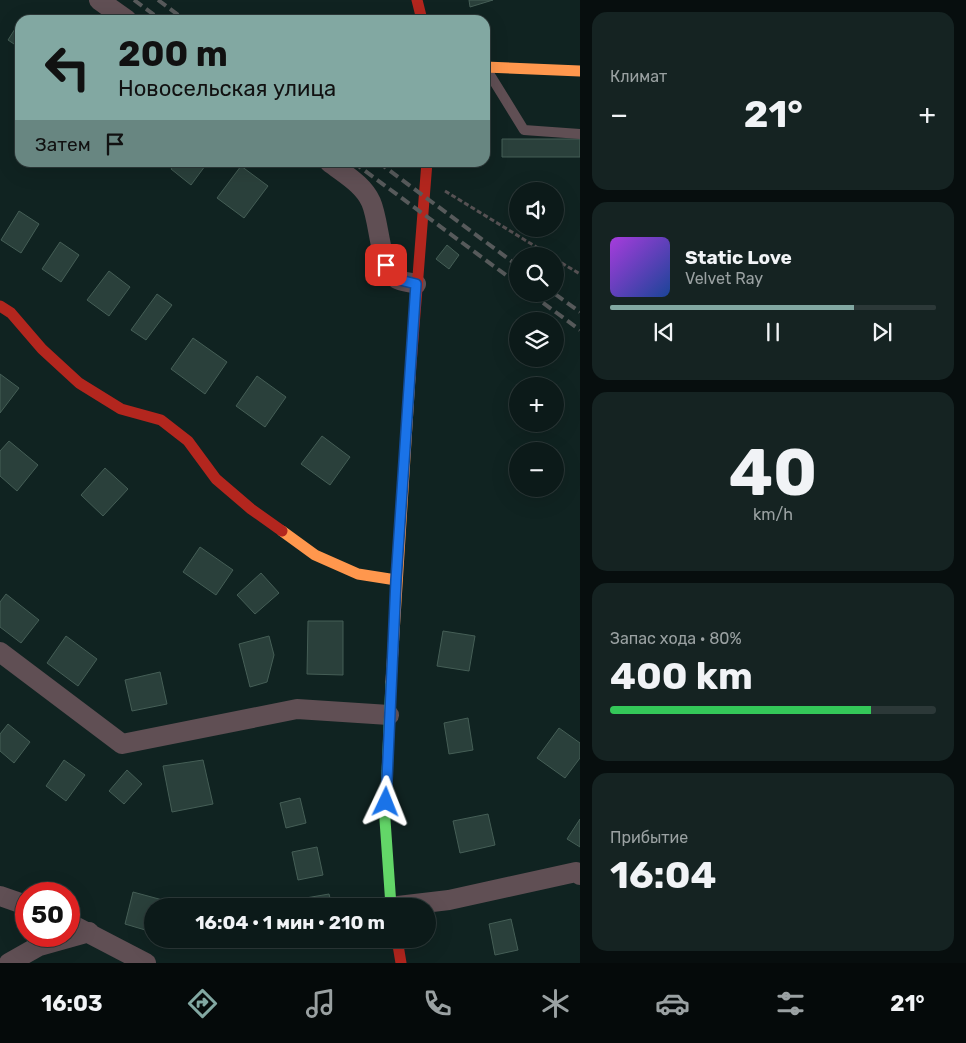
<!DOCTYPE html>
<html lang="ru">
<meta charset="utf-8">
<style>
:root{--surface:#0c1a19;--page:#152322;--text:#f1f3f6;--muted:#9aa1a2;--line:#2c3838;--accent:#82a8a2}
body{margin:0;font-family:Rubik,sans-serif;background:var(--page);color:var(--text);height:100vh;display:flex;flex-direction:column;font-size:19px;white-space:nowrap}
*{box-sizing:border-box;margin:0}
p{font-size:16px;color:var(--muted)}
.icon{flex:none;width:28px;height:28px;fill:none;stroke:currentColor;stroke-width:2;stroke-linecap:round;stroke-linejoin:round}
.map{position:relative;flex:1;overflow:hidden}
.panel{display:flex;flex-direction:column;gap:12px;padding:12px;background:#070e0e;width:386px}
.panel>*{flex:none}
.top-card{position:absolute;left:15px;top:15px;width:475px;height:152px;border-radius:15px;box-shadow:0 5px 20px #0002,0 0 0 1px var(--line);background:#82a8a2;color:#111;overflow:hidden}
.controls{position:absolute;left:509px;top:182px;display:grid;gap:10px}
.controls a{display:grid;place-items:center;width:55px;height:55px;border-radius:50%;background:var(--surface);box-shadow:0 5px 20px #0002,0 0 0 1px var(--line);font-size:25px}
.speed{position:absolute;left:15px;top:882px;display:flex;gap:10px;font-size:25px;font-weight:700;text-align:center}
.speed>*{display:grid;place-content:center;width:65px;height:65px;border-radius:50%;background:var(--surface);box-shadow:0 5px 20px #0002,0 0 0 1px var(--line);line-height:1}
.speed .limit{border:8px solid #d22;background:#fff;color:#111}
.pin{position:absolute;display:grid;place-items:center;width:42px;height:42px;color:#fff;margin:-21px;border-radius:10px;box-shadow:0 2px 8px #0006}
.me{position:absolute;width:55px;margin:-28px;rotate:2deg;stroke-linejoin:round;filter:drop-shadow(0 0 4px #0008)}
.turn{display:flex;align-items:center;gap:18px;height:105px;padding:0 20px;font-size:22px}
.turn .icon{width:65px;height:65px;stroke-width:2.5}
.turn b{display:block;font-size:35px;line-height:42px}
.then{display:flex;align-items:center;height:48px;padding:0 20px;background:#0003;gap:10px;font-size:19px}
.big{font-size:38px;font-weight:700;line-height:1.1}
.panel .widget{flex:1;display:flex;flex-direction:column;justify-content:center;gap:8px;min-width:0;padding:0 18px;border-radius:15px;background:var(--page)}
.panel .dial{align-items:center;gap:0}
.dial b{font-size:65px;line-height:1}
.song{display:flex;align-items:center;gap:15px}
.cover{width:60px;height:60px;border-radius:8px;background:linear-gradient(135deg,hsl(280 70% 55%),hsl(220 70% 35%))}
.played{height:5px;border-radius:2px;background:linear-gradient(90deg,var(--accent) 75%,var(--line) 75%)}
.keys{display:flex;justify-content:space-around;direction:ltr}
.heat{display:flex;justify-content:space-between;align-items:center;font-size:28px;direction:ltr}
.charge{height:8px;border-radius:4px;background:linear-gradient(90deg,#34c759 80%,var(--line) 0)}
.trip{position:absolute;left:144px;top:898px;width:292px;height:50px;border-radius:25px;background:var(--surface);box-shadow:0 5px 20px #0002,0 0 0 1px var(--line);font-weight:700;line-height:50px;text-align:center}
.dock{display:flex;height:80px;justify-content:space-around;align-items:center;background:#050a0a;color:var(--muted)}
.dock .icon{width:35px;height:35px}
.dock .current{color:var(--accent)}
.dock b{font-size:22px;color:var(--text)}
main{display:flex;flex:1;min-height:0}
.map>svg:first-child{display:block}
.building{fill:#2a403b;stroke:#455e56}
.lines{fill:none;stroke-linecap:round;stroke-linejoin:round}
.path{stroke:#565153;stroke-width:3;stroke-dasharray:5 2.5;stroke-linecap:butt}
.lane{stroke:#604f54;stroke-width:10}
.street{stroke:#604f54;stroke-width:20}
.fast{stroke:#63d668;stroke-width:11}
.slow{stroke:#ff974d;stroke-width:11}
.jam{stroke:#b3261e;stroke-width:11}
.rail{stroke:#575a5b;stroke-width:4;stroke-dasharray:10 5;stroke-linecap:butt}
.route-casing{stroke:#114b97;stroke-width:12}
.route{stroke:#1a73e8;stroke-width:9}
</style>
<main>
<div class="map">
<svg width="580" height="963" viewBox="0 0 580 963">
<rect width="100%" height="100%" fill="#102321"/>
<path class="building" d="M469,0H493L470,7Z
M20,21V48L8,40Z
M502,139H580V157H502Z
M176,162H208L191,185L171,169Z
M241,166L268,186L244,218L217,198Z
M19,211L39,224L21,253L1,240Z
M60,242L79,255L61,282L42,269Z
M447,245L459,255L449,269L436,259Z
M109,271L130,287L109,316L87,300Z
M157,294L172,305L146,340L131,330Z
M193,338L227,362L205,394L171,369Z
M0,374L19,388L0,413Z
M257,376L286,397L265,427L236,406Z
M322,436L350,457L330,485L301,464Z
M9,441L38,465L17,491L0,476V451Z
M105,468L128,489L103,516L81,495Z
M200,547L233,570L216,595L183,572Z
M261,573L279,593L255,614L237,595Z
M6,594L39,620L21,643L0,627V602Z
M308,621H343V675L307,674Z
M443,631L475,636L469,671L437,666Z
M66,636L97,659L78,686L47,663Z
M269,636L274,655L267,682L250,687L239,644Z
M160,672L167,704L132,711L125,680Z
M468,718L473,750L449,754L444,723Z
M8,724L30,742L14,763L0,751V734Z
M559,728L580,743V758L565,778L537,758Z
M64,760L85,775L66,801L46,786Z
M203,760L213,804L172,812L163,766Z
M127,770L142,784L124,804L109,791Z
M300,798L306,823L286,828L280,803Z
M488,814L495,845L460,853L453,821Z
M580,819V847L567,839Z
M317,847L323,875L298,880L292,852Z
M133,892L170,902L169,906H152V932L125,924Z
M329,894L332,906H302L300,899Z
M511,919L518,950L495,955L489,924Z"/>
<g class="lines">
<path class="path" d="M445,191L551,256
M555,259L580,274"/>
<path class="lane" d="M487,70L524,130L580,134"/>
<path class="street" d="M99,0L127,20
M329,162C344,174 363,184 371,202C380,222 379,268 397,279C402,282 410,282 416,284
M0,652L122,744L297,709L389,715
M0,896L26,905
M398,906L449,900L576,872L580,875
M69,923L146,963
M9,963L39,946L89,932"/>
<path class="fast" d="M391,906L385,820L391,682"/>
<path class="slow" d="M485,67L580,71
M282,531L315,555L358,574L396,580
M391,682L410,377"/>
<path class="jam" d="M417,0L422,20
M0,306L11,313L42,349L79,383L121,409L161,420L188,441L216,479L251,509L282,531
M410,377L427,162
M397,939L401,963"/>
<path class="rail" d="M134,0L161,20
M158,0L185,20
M353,162L518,284
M378,162L518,266
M531,294L580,330
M555,294L580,312"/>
</g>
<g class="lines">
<g class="route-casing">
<path id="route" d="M386,802L396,580L416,284L396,279L386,265"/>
</g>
<use href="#route" class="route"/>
</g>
</svg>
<div class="controls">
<a><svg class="icon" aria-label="sound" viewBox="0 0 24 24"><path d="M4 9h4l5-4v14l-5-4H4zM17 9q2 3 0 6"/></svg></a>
<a><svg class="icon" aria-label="search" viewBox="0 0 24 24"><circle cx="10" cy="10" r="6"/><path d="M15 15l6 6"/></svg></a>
<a><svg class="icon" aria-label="layers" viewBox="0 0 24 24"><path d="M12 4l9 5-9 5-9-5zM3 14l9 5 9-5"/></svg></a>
<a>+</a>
<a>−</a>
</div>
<div class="speed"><div class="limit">50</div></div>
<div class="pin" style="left:386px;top:265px;background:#d93025"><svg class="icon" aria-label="arrive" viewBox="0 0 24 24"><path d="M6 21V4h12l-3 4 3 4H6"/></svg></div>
<svg class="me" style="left:386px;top:802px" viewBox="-20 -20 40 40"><path d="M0-17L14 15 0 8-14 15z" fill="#1a73e8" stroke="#fff" stroke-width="4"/></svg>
<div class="trip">16:04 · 1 мин · 210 m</div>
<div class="top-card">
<div class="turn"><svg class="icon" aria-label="left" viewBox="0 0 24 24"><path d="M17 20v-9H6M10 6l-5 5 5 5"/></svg><div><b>200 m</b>Новосельская улица</div></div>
<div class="then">Затем<svg class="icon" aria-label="arrive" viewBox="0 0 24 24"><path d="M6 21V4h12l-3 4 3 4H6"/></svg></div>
</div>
</div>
<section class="panel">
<div class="widget"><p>Климат</p>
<div class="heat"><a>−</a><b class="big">21°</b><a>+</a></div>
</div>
<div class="widget">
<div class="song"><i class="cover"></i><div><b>Static Love</b><p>Velvet Ray</p></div></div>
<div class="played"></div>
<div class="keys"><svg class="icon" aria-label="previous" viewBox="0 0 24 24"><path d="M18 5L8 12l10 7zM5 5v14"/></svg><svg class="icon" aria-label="pause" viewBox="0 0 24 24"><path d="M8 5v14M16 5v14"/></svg><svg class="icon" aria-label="next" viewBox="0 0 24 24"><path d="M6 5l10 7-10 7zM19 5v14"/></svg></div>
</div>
<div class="widget dial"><b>40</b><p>km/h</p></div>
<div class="widget"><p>Запас хода · 80%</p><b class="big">400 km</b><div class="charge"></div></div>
<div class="widget"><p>Прибытие</p><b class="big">16:04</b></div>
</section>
</main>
<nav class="dock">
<b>16:03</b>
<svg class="icon current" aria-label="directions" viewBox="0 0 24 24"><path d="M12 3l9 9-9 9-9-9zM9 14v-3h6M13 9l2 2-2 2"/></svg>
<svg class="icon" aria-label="music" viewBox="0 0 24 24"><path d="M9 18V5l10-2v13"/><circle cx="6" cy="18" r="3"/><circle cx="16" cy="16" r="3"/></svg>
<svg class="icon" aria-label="phone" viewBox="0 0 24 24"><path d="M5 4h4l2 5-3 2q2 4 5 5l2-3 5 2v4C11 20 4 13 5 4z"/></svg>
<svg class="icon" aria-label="climate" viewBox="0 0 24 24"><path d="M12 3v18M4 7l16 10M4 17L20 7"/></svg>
<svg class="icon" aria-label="car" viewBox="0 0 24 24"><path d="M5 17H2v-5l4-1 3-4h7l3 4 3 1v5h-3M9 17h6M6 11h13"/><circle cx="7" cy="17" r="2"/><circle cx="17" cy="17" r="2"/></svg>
<svg class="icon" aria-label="filters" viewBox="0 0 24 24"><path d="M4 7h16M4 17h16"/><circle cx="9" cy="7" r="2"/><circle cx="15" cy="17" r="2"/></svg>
<b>21°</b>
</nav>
